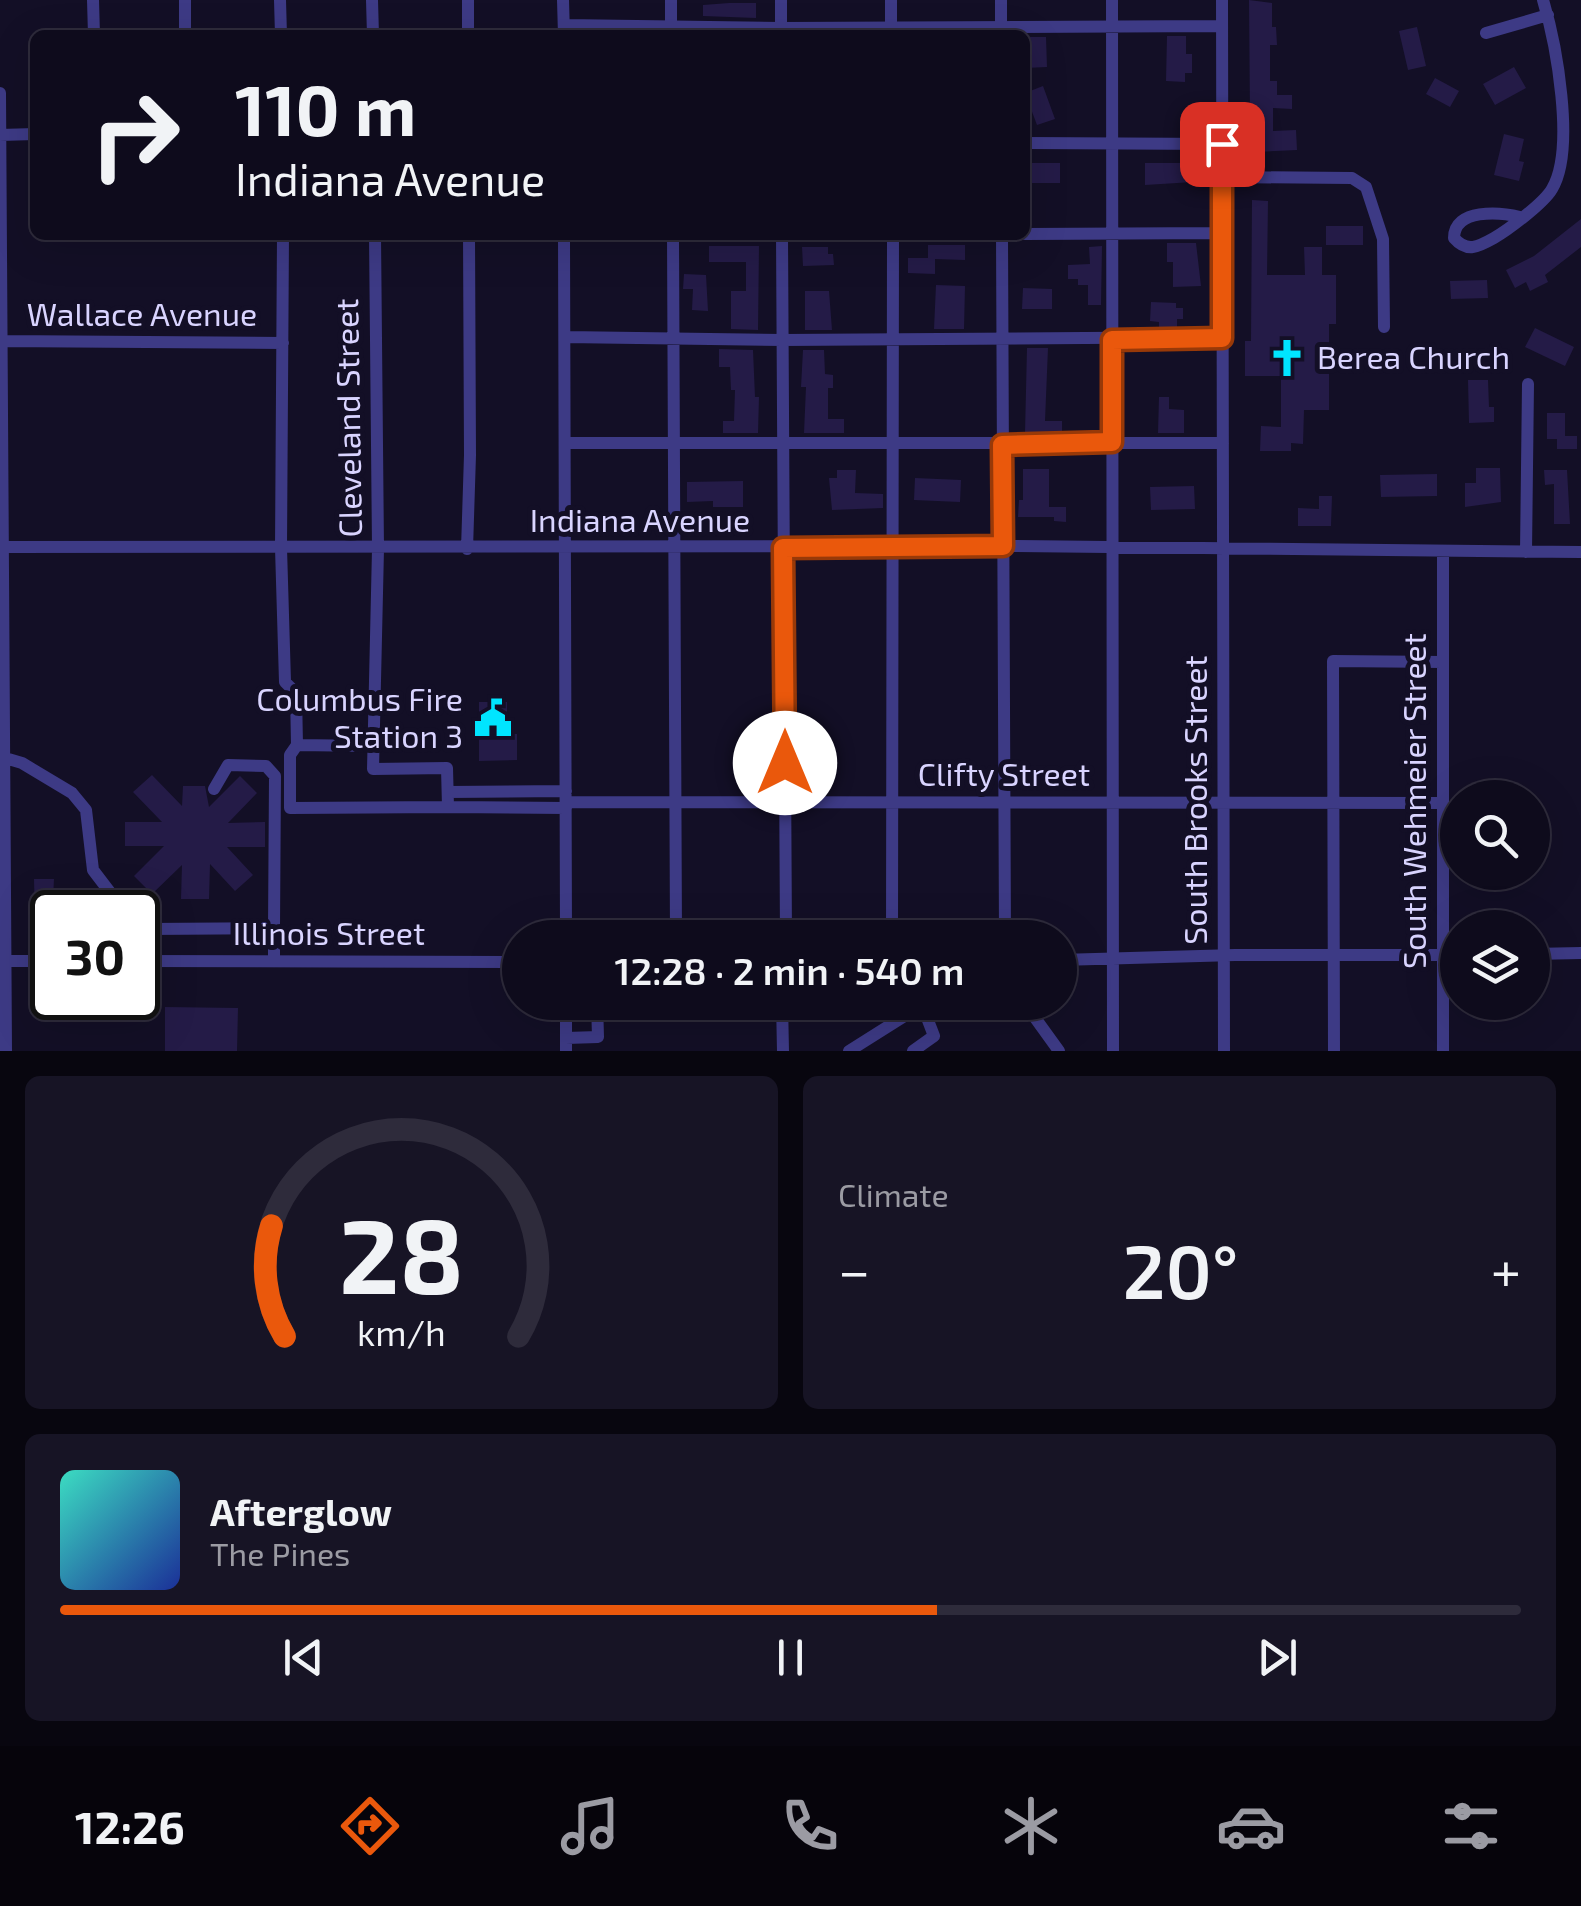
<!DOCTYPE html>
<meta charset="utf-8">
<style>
:root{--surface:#0e0b1c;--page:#171425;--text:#f1f3f6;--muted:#9b9ba3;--line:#2e2b3b;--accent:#ea580c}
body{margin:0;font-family:"Exo 2",sans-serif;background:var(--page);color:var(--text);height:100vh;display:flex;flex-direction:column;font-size:38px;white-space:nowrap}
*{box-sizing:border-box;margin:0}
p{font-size:32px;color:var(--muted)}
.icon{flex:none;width:55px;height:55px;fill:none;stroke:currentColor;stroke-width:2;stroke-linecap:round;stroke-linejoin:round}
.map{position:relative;height:1051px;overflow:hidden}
.side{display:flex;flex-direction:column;gap:25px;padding:25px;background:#08060f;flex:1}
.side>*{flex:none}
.hud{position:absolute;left:30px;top:30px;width:1000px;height:210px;border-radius:15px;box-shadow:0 10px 40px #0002,0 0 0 2px var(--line);background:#0e0b1c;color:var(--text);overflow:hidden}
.tools{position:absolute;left:1440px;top:780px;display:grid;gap:20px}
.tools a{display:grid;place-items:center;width:110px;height:110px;border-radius:50%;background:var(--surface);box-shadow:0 10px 40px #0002,0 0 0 2px var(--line);font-size:50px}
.speed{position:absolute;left:30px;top:890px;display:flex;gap:20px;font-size:50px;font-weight:700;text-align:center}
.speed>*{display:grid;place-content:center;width:130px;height:130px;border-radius:50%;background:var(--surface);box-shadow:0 10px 40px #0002,0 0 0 2px var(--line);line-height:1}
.speed .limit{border:5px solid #111;border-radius:15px;background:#fff;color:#111}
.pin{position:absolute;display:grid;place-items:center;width:85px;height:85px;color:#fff;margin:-42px;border-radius:20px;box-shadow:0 5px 15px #0006}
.me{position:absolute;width:110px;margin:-55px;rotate:0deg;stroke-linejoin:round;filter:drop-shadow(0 0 8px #0008)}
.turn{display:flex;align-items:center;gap:35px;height:210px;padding:0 40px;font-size:45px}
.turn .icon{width:130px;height:130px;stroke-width:2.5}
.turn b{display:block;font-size:70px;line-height:85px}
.big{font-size:75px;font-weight:600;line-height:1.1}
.side .widget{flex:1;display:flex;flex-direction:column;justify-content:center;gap:15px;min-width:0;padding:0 35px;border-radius:15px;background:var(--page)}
.side .dial{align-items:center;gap:0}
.dial svg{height:260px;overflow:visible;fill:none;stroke:var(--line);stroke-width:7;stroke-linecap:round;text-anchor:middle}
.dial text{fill:var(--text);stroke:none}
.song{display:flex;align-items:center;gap:30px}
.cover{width:120px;height:120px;border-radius:15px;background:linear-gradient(135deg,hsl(170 70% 55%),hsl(230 70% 35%))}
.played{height:10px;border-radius:5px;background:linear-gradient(90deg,var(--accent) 60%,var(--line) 60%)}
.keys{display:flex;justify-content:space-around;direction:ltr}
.heat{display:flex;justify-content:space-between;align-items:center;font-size:55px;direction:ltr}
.side .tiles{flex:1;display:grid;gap:25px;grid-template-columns:1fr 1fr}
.widget:last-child{grid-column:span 2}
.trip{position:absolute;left:502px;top:920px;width:575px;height:100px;border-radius:50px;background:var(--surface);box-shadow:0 10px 40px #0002,0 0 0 2px var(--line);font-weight:600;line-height:100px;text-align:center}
.menu{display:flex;height:160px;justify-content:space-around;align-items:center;background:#06040b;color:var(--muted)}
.menu .icon{width:70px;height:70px}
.menu .active{color:var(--accent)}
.menu b{font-size:45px;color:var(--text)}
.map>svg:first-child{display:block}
.building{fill:#241b47}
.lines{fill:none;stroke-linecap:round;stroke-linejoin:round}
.minor{stroke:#3d3a85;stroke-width:12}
.route-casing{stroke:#983908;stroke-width:25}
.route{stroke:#ea580c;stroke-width:18}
.labels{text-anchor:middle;stroke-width:10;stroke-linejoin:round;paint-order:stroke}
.street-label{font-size:32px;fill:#d9d4ff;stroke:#130f26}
.poi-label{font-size:32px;fill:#d9d4ff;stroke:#130f26;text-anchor:start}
</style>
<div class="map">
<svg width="1581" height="1051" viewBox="0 0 1581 1051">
<rect width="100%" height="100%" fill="#130f26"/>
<path class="building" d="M1249,0L1272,3V27H1276L1277,45H1270V81H1277V95H1292V109L1273,108V131L1296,130L1297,150L1255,152L1253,116H1250Z
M729,3H756V18L703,16V5Z
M1417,27L1426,66L1408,70L1399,31Z
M1167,36H1186V54H1192V73H1185V82L1166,81Z
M1025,37H1046L1047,67L1025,68Z
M1514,67L1526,88L1495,105L1483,84Z
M1435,78L1459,91L1450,107L1426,94Z
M1043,86L1055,119L1037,125L1025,93Z
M1504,134L1524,139L1519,161L1524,162L1519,181L1494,175Z
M1025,163H1060V183H1025Z
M1145,163H1193V182L1145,185Z
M1252,200L1268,201L1267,275H1305L1304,247H1322V275H1336V324H1329V410H1304L1303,444L1291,443V451H1260L1261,426L1281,427V376H1245V341H1251Z
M1581,219V247L1545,275L1548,282L1530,291L1526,282L1515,288L1506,270L1534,256Z
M1326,226H1363V245H1326Z
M1167,243H1196L1201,286L1173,287V262H1167Z
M928,245H965V260L935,259V274L908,273V258H928Z
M709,246H759L758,330L731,329V291H746V262H709Z
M1102,246L1101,305H1088V285H1078V279H1068V265L1090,264L1089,247Z
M802,247H828V254H833L834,265L803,266Z
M684,274L706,275L708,311L692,310L693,289H683Z
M1487,280L1488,298L1451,299L1450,281Z
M936,285L965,286L964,329H934Z
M1023,288L1052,289V309H1022Z
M805,291H829L832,330H805Z
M1151,302L1176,303V308H1183V319H1177V327H1159V322L1150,321Z
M1535,328L1574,347L1565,366L1525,347Z
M1027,348H1048L1045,421H1062V433H1025Z
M719,349L753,350L755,397H759L758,433H723V421H734L735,390H731L730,367H719Z
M803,350H824L825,374L833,375V388H828V419H844V433H804L806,387H801Z
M1468,380H1488L1489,407H1494V422L1469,423Z
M1159,397H1169V409L1184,410V433H1158Z
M1547,413H1565V436H1577V449H1557V439H1547Z
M1476,468H1500L1501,502L1465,507V483H1476Z
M1023,469H1049V507H1066V522L1054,521V517H1018L1019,500H1023Z
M837,470H856L855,493L883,494V508L832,510L829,478H837Z
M1544,470H1567L1570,524H1554V484L1545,485Z
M1437,474V496L1381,497L1380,475Z
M915,478L961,480L960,502L914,500Z
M743,481V507H713V501L687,502V482Z
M1194,486L1195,509L1151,510L1150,487Z
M1319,496H1332L1331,526H1298V508L1319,509Z
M479,702H507V734H517V760L479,761Z
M152,775L182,806L183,786H205L209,807L240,776L257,793L228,823L265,822V847H227L253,875L235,891L210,864L209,899H181L182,865L152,894L134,876L164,846H125V822H162L133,792Z
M34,879H54L52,919L35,920Z
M165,1007L238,1008L237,1051H165Z"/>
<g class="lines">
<path class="minor" d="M93,0L94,35
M280,0L281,35
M372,0L373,35
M468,0V35
M563,0L564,35
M671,0V32
M781,0V33
M891,0V33
M1001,0V33
M1112,0L1113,1051
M1222,0L1224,1051
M564,25L781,28L1222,26
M1486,33L1548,15
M185,35V0
M0,93L6,1051
M0,135L35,134
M1025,143L1222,144
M1222,177L1352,178L1366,187L1383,239L1384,327
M1520,217C1500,212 1454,208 1454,238C1467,253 1478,247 1494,238C1508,230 1544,203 1552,189C1576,149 1556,43 1543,0
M1025,234L1222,233
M283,235L281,548L285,682L296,693L297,745
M564,235L566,938
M673,235L676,938
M782,235L786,938
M831,235H1006
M1002,235L1005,938
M565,337L782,340L1222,337
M0,341L283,343
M565,443H1223
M0,547L1011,546L1581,552
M467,549L470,455L469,235
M1526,552L1528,384
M372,746L297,745L290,755V808L448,807L447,768L373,769L378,549L375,235
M5,758L22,763L72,793L86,810L93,870L125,912
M214,789L228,765L266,766L275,776L274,928
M448,792L566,791
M566,802L1441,803
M448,807L566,808
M138,923L148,929L274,928V961
M892,938L893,235
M1532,954L1581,953
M1060,960L1235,955H1458
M0,961H52
M138,961L520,962
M148,961V929
M566,1002V1051
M782,1002L783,1051
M1019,1002L1033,1015L1059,1051
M566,1038L598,1037L597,1002
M849,1051L922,1005
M913,1051L934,1036L921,1002
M1334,1051L1333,661L1443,662
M1443,1051V552"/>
</g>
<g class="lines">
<g class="route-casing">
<path id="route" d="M785,763L783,548L1003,546L1002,445L1112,442V340L1222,338V144"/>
</g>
<use href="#route" class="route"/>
</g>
<defs>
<g id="church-bare" transform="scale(3)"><path d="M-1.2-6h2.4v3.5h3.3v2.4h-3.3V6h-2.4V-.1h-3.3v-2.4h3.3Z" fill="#00e5ff" stroke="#130f26" stroke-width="2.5" paint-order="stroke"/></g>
<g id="civic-bare" transform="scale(3)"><path d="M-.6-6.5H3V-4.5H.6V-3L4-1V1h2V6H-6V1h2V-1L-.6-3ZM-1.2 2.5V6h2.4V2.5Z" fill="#00e5ff" stroke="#130f26" stroke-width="2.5" paint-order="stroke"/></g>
</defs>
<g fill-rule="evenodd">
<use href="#church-bare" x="1287" y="358"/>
<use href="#civic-bare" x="493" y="718"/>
</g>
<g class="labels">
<g class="street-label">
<text x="142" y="326">Wallace Avenue</text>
<text transform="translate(349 418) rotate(-91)" y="11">Cleveland Street</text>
<text x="640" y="532">Indiana Avenue</text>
<text x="1004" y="786">Clifty Street</text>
<text transform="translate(1196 800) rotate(-90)" y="11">South Brooks Street</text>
<text transform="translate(1415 801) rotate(-90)" y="11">South Wehmeier Street</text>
<text x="329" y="945">Illinois Street</text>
</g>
<g class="poi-label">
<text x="1317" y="369">Berea Church</text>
<text x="463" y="711" text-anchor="end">Columbus Fire<tspan x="463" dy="37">Station 3</tspan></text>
</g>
</g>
</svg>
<div class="tools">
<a><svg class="icon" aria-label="search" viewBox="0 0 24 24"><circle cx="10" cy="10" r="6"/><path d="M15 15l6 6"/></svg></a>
<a><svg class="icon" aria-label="layers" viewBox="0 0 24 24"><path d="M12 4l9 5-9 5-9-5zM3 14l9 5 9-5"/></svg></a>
</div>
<div class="speed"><div class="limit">30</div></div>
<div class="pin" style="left:1222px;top:144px;background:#d93025"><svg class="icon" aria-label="arrive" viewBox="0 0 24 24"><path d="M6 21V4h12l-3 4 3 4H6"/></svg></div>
<svg class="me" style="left:785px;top:763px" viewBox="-20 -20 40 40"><circle r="19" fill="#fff"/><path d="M0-13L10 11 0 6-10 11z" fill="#ea580c"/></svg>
<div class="trip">12:28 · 2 min · 540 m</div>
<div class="hud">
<div class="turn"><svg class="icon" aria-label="right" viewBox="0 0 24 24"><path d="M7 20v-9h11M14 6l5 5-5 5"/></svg><div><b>110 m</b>Indiana Avenue</div></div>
</div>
</div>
<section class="side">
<div class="tiles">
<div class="widget dial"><svg viewBox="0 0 100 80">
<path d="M14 69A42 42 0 1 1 86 69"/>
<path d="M14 69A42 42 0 0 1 10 35" stroke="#ea580c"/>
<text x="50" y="56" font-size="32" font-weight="700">28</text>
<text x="50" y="72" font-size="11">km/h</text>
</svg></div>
<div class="widget"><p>Climate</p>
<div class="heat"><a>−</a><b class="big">20°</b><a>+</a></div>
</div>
<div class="widget">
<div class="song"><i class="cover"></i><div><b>Afterglow</b><p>The Pines</p></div></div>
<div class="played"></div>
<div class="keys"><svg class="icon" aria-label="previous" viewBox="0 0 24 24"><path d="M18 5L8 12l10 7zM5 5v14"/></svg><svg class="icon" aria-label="pause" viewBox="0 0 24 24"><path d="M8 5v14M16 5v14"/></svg><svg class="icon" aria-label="next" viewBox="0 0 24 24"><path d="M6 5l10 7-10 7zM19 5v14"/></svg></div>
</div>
</div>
</section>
<nav class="menu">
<b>12:26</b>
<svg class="icon active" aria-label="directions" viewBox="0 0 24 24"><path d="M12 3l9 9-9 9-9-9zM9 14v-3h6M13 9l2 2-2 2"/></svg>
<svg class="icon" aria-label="music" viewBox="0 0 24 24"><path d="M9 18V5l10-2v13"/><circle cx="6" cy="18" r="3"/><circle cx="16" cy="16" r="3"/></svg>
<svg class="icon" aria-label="phone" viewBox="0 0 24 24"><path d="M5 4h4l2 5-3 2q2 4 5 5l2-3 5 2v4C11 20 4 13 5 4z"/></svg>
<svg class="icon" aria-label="climate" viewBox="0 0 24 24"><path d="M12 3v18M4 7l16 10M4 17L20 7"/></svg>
<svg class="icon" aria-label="car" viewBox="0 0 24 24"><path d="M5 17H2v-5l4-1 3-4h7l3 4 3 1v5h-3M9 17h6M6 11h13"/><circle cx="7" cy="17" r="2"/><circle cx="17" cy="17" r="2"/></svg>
<svg class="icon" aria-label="filters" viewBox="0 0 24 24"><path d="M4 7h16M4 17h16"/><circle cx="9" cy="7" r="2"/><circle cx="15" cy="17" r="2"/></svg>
</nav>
